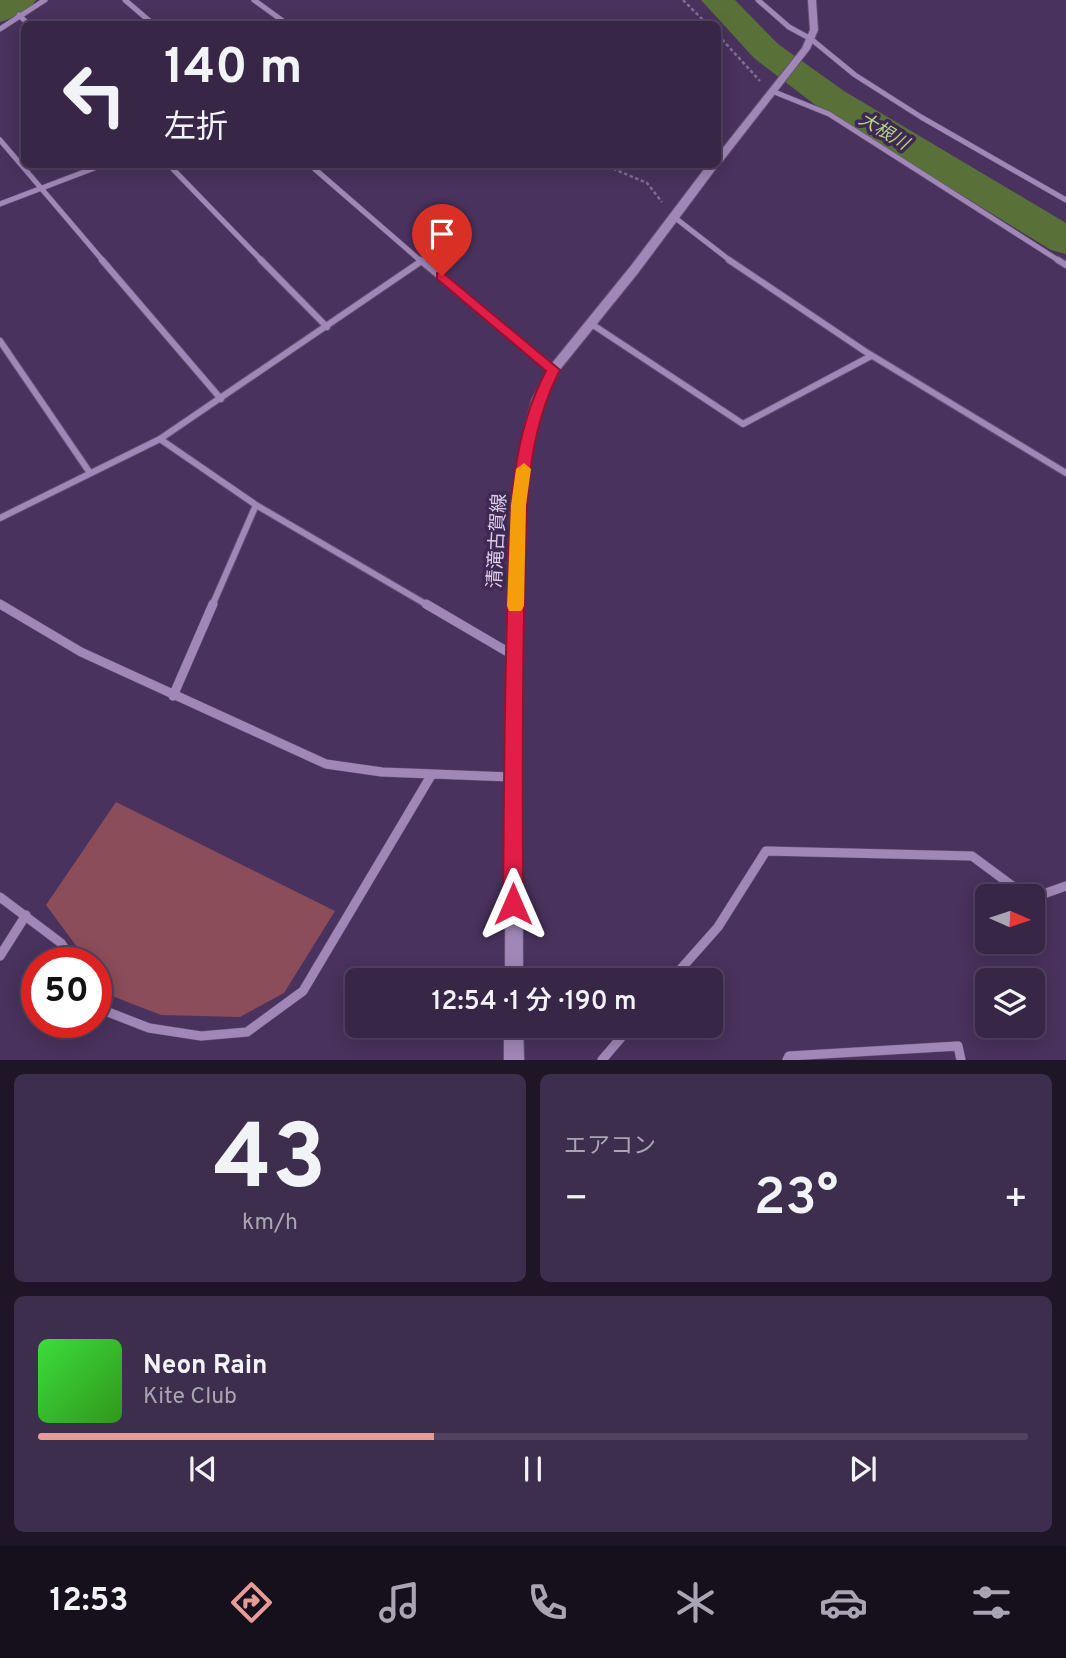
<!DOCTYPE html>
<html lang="ja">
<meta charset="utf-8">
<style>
:root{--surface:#372646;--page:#3e2e4d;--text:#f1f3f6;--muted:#aaa5b3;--line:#51435f;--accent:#e69b98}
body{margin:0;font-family:Overpass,"Noto Sans JP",sans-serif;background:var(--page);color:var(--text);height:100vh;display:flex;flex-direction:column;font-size:26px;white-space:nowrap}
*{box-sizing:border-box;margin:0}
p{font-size:23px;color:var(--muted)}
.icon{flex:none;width:38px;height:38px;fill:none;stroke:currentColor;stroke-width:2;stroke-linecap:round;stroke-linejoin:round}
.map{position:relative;height:1060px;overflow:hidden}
.sheet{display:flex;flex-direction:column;gap:14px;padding:14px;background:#1e1526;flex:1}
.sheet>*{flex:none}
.guide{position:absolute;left:21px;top:21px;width:700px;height:147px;border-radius:10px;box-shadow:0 4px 18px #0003,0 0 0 2px var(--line);background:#372646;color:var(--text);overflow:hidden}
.needle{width:46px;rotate:93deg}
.fabs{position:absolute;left:975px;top:884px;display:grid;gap:14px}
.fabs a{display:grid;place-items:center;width:70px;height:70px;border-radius:10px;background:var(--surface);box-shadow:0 4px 18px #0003,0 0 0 2px var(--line);font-size:35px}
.speed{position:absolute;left:21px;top:947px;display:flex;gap:14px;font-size:35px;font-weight:700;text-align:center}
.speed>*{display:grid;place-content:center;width:91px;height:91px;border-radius:50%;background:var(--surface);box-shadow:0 4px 18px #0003,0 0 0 2px var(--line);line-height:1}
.speed .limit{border:10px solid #d22;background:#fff;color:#111}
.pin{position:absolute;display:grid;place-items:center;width:60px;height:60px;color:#fff;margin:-72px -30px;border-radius:50% 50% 50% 0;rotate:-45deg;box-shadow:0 0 7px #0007}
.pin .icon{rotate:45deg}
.me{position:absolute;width:77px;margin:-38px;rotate:0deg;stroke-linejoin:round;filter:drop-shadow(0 0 5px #0008)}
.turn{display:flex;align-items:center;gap:24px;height:147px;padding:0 28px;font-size:32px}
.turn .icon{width:91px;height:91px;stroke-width:2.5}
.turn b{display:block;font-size:49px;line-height:60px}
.big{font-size:52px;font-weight:600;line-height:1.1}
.sheet .card{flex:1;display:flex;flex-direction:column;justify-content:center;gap:10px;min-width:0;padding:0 24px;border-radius:10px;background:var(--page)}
.sheet .dial{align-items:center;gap:0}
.dial b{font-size:91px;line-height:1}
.song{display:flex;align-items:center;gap:21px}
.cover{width:84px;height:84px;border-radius:10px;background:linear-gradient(135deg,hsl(120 70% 55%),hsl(110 70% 35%))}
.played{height:7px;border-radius:4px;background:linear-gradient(90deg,var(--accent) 40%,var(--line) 40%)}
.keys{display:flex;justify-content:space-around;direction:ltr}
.heat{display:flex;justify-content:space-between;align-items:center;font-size:38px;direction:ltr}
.sheet .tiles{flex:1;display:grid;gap:14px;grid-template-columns:1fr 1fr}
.card:last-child{grid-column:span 2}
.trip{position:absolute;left:345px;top:968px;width:378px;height:70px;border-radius:10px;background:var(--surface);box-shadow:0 4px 18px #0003,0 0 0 2px var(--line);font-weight:600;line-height:70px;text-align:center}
.dock{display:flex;height:112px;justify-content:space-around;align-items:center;background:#160f1c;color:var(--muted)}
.dock .icon{width:49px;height:49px}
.dock .selected{color:var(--accent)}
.dock b{font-size:32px;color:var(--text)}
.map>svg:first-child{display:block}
.green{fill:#8b4d59}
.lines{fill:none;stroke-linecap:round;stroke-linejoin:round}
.river{fill:#597139;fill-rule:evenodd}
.minor-far2-casing{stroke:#635073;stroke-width:6}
.minor-far1-casing{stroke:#635073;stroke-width:8}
.minor-casing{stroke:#635073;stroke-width:10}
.secondary-casing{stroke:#635073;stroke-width:2}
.path{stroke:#816e93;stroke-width:2.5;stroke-dasharray:3.5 2.5;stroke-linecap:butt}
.minor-far2{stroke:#a087b7;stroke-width:5}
.minor-far1{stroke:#a087b7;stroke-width:6}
.minor{stroke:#a087b7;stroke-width:9}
.secondary{fill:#a087b7;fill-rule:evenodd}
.route{fill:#e11d48;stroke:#92132f;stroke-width:2}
.slow{fill:#f59e0b}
.labels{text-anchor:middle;stroke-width:7;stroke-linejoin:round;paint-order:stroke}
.far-water-label{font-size:18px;font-style:italic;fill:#b1d582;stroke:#3f2851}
.street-label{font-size:19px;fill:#dccfe9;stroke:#3f2851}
</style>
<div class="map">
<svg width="1066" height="1060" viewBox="0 0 1066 1060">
<rect width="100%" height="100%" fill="#49325d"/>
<path class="green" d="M116,802L335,911L284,993L240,1017L161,1015L112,996L96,974V962H88L46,905Z"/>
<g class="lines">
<path class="river" d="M0,0H36C28,12 14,18 0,22Z
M701,0H735L778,44L844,91L1066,223V254L1051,250L818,107L754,58Z"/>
<g class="minor-far2-casing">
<path id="minor-far2" d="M125,0L153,24
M254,0L287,24
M758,0L789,27L811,39L855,75L921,117L1066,200
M19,15L28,24
M0,29L45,0
M772,91L829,114L1061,262
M0,140L104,262
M168,164L263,262
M309,164L422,262
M0,204L105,164
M674,217L732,262
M421,262L423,260"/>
</g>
<g class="minor-far1-casing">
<path id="minor-far1" d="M102,260L221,399
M261,260L327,327
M420,260L553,370
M729,260L866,352L1066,473
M1058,260L1066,265
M590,323L743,424L871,356
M0,341L90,473
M160,439L256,505L429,606
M0,518L160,439L423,260
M0,604L3,606
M212,606L256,505"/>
</g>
<g class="minor-casing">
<path id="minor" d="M0,604L81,652L326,764L382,772L512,777
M426,604L513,655
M173,696L213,604
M0,897L61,943L74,962
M1032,898L1066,886
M0,956L26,915
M671,980L718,927L766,851L972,856L1026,896
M96,995L108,1012L149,1028L201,1036L247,1032L303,991L432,774
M602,1060L631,1026
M787,1060L789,1056L958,1046L961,1060"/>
</g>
<g class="secondary-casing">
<path id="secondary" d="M808,0H816L818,30L810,49L722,162L718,163V166L638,273L558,372L544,399L536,429L525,505L522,655L523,980H505L506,655L511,505L524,429L532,399L549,367L630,267L708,164H718V154L802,48L810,30Z
M504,1026H523L524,1060H504Z"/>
</g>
<path class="path" d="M683,0L707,24
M718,35L760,81
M602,164L647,183L662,202"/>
<use href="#minor-far2" class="minor-far2"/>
<use href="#minor-far1" class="minor-far1"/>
<use href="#minor" class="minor"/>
<use href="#secondary" class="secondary"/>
</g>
<path class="route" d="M442,272L560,370C521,445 526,533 524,616C522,712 523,808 523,904L520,911L513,914L506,911L503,904C504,808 504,712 507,616C510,534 506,446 546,371L437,279V273Z"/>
<path class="slow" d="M524,463L531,469L526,505L524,606L521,611H509L507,606L511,505L516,469Z"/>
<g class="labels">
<g class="far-water-label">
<text transform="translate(884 131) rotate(31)" y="6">大根川</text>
</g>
<g class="street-label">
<text transform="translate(496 541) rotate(-87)" y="7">清滝古賀線</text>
</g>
</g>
</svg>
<div class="fabs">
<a><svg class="needle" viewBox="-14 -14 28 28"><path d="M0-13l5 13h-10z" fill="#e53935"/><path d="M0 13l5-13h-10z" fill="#aaa5b3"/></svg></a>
<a><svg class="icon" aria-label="layers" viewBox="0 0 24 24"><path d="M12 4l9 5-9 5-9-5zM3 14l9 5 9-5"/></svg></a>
</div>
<div class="speed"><div class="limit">50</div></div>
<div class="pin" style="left:442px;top:276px;background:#d93025"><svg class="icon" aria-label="arrive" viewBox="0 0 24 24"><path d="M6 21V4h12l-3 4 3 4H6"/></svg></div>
<svg class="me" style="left:513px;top:904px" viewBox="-20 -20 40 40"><path d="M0-17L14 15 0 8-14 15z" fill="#e11d48" stroke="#fff" stroke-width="4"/></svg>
<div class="trip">12:54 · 1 分 · 190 m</div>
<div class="guide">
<div class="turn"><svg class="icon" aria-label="left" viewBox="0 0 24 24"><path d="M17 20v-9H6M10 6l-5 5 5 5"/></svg><div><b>140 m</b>左折</div></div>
</div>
</div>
<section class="sheet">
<div class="tiles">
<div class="card dial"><b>43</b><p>km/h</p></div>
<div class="card"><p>エアコン</p>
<div class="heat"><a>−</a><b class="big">23°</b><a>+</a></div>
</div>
<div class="card">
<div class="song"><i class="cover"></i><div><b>Neon Rain</b><p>Kite Club</p></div></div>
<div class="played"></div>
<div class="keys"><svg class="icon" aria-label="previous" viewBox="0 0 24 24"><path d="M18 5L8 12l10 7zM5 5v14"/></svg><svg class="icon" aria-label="pause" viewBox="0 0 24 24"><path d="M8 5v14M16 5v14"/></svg><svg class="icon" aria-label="next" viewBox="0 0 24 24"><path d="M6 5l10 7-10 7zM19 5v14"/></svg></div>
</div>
</div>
</section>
<nav class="dock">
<b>12:53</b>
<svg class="icon selected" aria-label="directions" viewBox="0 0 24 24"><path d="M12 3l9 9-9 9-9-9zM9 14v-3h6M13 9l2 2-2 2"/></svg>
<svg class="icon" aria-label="music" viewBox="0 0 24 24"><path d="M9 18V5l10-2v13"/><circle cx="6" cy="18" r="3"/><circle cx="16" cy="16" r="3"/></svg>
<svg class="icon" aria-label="phone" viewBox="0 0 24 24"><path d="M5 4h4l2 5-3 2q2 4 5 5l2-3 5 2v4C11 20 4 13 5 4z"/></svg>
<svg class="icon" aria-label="climate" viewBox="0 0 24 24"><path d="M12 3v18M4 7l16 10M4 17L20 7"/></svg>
<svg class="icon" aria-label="car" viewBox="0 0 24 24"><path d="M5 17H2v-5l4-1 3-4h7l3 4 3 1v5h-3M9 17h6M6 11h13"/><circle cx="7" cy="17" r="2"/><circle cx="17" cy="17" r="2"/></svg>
<svg class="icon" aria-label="filters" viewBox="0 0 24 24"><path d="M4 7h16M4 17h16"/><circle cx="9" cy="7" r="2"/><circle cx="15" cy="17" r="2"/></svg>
</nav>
